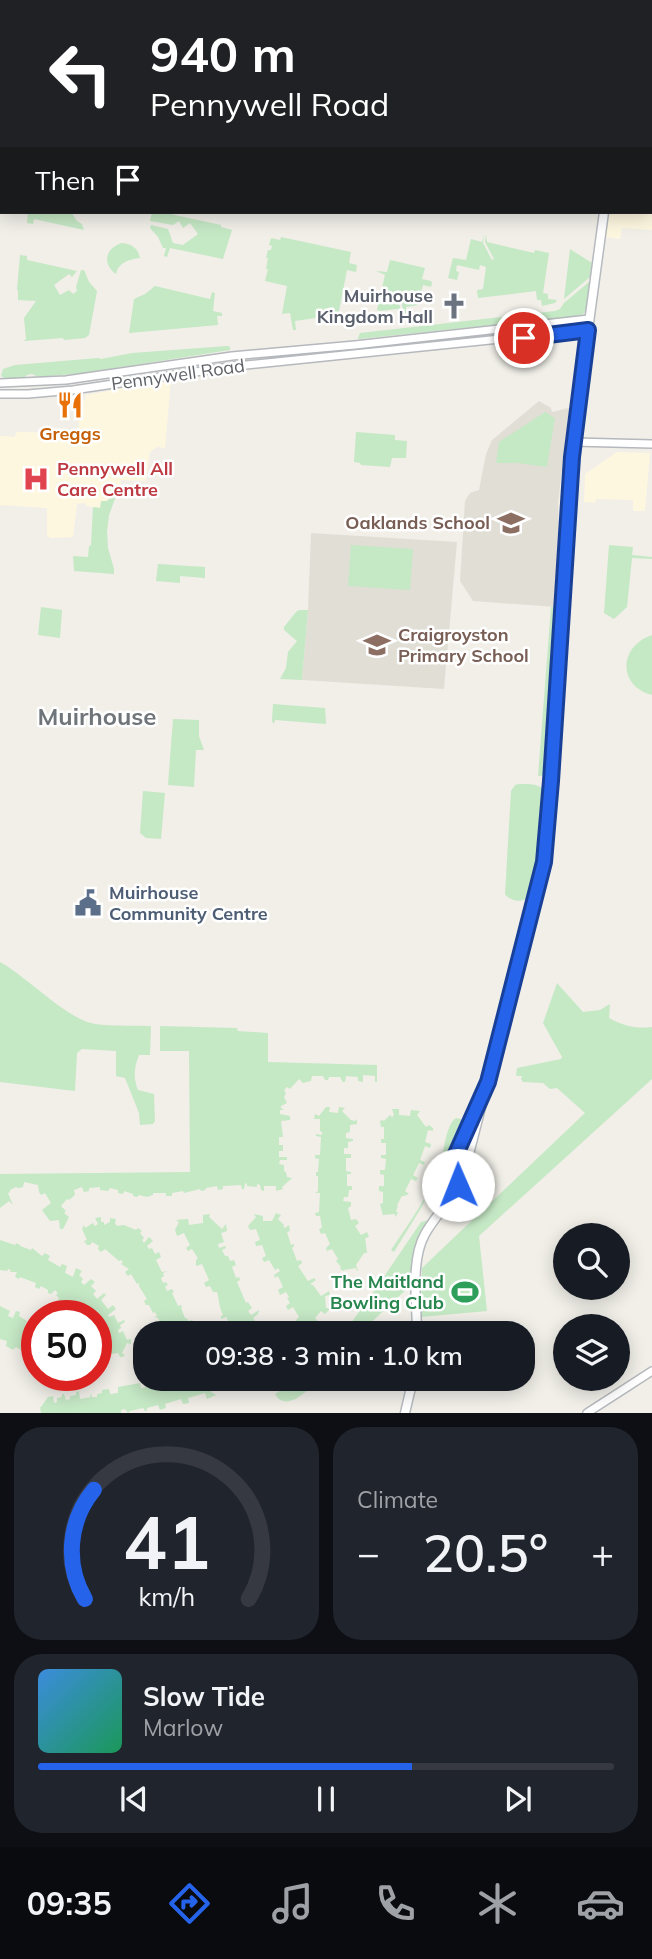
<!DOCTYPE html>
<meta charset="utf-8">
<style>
:root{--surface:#171b24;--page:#20242c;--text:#f1f3f6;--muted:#9ea1a6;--line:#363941;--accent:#2563eb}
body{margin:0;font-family:Mulish,sans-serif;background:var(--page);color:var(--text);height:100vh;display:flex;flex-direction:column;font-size:26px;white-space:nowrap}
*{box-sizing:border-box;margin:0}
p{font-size:23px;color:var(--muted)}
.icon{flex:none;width:38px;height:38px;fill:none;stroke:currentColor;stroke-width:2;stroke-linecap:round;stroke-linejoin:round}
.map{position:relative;height:1413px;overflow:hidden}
.panel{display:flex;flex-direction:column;gap:14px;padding:14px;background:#0d0f14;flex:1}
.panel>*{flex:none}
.guide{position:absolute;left:0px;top:0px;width:653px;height:214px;box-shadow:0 4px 18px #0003;background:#202124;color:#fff;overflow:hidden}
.controls{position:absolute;left:553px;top:1223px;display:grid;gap:14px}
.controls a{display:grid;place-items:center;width:77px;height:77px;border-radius:50%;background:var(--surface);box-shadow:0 4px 18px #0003;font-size:35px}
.speed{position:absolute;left:21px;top:1300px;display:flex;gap:14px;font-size:35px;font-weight:700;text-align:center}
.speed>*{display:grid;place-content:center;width:91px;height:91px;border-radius:50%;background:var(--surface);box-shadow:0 4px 18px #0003;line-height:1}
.speed .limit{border:10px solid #d22;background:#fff;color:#111}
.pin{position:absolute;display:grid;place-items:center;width:60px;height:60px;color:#fff;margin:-30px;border:4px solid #fff;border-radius:50%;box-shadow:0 2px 7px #0007}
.me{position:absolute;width:77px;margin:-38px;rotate:359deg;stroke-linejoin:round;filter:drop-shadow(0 0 5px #0008)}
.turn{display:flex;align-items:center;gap:24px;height:147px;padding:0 35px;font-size:32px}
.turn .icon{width:91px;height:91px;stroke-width:2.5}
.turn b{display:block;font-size:49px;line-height:60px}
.then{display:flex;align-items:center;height:66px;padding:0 35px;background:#0003;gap:14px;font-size:26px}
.big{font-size:52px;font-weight:600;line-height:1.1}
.panel .tile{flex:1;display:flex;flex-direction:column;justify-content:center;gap:10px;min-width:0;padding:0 24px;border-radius:28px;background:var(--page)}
.panel .dial{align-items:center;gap:0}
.dial svg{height:182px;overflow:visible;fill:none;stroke:var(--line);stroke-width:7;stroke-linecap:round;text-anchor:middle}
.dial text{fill:var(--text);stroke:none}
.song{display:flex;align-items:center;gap:21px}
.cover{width:84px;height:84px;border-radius:10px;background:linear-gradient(135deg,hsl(210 70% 55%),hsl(150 70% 35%))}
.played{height:7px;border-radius:4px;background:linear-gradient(90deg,var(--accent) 65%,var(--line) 65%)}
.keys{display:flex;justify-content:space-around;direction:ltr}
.heat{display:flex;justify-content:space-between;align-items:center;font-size:38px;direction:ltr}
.panel .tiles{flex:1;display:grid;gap:14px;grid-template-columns:1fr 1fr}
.tile:last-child{grid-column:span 2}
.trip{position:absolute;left:133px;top:1321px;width:402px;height:70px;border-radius:28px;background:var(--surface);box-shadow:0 4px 18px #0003;font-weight:600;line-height:70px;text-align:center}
.menu{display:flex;height:112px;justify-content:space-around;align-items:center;background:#090b0e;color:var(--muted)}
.menu .icon{width:49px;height:49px}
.menu .on{color:var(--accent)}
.menu b{font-size:32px;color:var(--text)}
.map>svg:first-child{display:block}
.commercial{fill:#fef7e0}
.education{fill:#e1ded6}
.green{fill:#c5e8c5}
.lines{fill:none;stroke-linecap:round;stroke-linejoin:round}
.tertiary-casing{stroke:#b5b8bc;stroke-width:10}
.secondary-casing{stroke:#b6babf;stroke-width:11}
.tertiary{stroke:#fff;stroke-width:7}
.secondary{stroke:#fff;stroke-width:8}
.route-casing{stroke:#184099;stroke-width:18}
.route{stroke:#2563eb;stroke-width:12}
.labels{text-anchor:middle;stroke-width:5;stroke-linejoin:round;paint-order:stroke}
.worship-label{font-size:18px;font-weight:bold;fill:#5b616d;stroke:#fff;text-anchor:end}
.street-label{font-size:18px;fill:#5f6368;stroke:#fff}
.food-label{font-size:18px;font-weight:bold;fill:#c56008;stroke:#fff}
.health-label{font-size:18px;font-weight:bold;fill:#be3a42;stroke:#fff;text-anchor:start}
.education-label{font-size:18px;font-weight:bold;fill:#785e54;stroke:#fff;text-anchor:end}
.service-label{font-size:18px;font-weight:bold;fill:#4e5e75;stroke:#fff;text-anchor:start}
.leisure-label{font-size:18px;font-weight:bold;fill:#27864d;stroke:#fff;text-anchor:end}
.district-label{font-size:24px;font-weight:bold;fill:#70757a;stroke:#fff}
</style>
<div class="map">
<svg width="652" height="1413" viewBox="0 0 652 1413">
<rect width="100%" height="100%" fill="#f1efe8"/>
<path class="commercial" d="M651,68L652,230L622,228L620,239L606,237L609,212H651Z
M171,379L165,448L157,447L150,452L146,481L121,480L120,489L116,496H111L100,508L86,506V503L77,504L73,537L50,538L47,535V508L0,505V436L15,437L16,432L78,433L80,403L85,400L86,395Z
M617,452L650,453L645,511H633V500L596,499L595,503L584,502L585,474Z"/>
<path class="education" d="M539,401L551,408L552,412L569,408L558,503L560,556L557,607L473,601L460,581L465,501L470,493L479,490L486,454L492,440Z
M311,533L457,542L444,689L302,680L308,610Z"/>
<path class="green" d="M28,212H71L77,221L82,224L84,230L34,219L33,224L27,223Z
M152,212H161L221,225V227L232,230L223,259L170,248L167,257L164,256L166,248H163L158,237L150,228L151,225L168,229L173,243L183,245L198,234L190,223L183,228L179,221L173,225L150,221Z
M484,234L483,243L492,260L494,259L485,242L486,234L487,242L534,253L535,250L549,253L543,293L548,294V299L557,300L555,303L542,306L541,300H537L536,291L478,298L477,290L483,289L486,267L480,265L479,270L457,265L456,271L459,272L457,280L448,278L453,258L466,260L471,239L482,242Z
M281,237L351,252L349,263L357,265L356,272L347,270L339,311L336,315L295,321L296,330H293L290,313L282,314L287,286L265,281L268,269H266L268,258H266L268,250H271L272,246L269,245L271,238L280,240Z
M122,243C132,244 138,248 140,258C129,259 118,263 116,274C102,264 105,248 122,243Z
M570,249L592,263L590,277L564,299Z
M20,255L27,256V260L77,271L72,277L69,274L54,285L60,295L69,290L73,294L77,291L76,287L81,270H84L89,282L97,291L89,335L85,338L64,340L63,338L24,341L26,339L24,318L36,301L18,300V290H17Z
M390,260L425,268L422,279L431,281L432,283L431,287L423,285L418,305L406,307V316H404L401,298L399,299L401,317H399L397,309L379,311L377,310L385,275L376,271L387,272Z
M590,281L586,311L581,316L359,339L358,338L360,333L555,311L560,309L564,303Z
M155,286L210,299L212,292L215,293L213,311L222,313V316H217L218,325L129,333L134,299L145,294Z
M227,346L230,347V350L84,373L39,377L32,374L27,375L24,378L7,379L1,376L3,369L15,365L98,358L101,359L132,353Z
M545,412L555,418L547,467L517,463H496L499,442Z
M356,432L395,435V440L407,441L406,458H392L390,467L361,465L360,463L354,462Z
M111,496H116L109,515L107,531L108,548L114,569V574L74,571L73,556L88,557L89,546L91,545L93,507L100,508L101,501H107Z
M351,545L413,549L410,590L348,586Z
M609,545L633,547L632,555L652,557V559L632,558L627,607L614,619L604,613Z
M158,564L205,567V578L180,576V583L156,581Z
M41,607L62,610L60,638L38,635Z
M551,607H557L553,683L548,699L547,720L549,739L547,771L541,776H538Z
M299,610H308L302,680L280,679L286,668L288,652L297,641L284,630V627L296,612Z
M652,635V695C617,686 619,646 652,635Z
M273,704L325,708L326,724L275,720L274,724L272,721Z
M173,719L199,720V736L204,750H196L194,787L168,785Z
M519,784C529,784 539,783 546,792L541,852L531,894C526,903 511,903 505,894L511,791L515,785Z
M143,791L165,793L161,839L146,838L140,833Z
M0,962C26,976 65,1017 91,1023C105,1027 135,1025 151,1026L150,1055H139C134,1067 133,1078 138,1090L154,1094L155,1121L153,1124L140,1125L139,1113L125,1078L116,1076V1051L82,1049L77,1053L75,1091L0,1082Z
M557,983L583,1012L600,1010L610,1004L609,1018C624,1026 635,1029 652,1027V1079L479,1236L487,1311L421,1317L422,1268L585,1113L557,1088L550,1089L543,1083L523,1082L521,1079L522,1076H516L517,1068L561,1059L562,1057L543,1023Z
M160,1026L237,1028L238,1031L268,1033V1062L377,1065V1082H375V1076L363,1075V1082L358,1081V1077L346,1076L345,1082H343L340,1077H329L328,1080H325L323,1076H312L311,1081L303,1083L299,1079L290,1089L287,1087L284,1090L286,1093L284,1097L287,1103L281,1106V1108L284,1110H280V1114L290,1116V1120L281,1121L283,1137H279V1145H283V1151H279V1157H287V1160H280L279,1164L284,1165V1171L286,1172L287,1177L292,1178L282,1187L283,1189L276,1191V1186H264V1191L261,1190L260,1185L257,1184V1187L247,1186V1184L245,1183L244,1189H242L241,1185L223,1186V1189L218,1190L217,1186L206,1188L205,1190L201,1191L200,1189L184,1193L183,1191L172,1193V1196H166V1193H153V1195L147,1197L139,1195L137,1197L133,1196V1194L124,1191L123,1194L118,1193V1190L110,1188L108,1191L100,1190V1187L89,1188V1191L84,1192L82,1187L74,1190L75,1195L69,1200L67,1199L61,1206L66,1211L64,1213L69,1217L63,1229H60L59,1220L50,1221L42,1210L51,1203L45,1193L41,1195L39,1192L38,1185L24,1182L23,1187L18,1188L16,1187L10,1190V1192L8,1193L13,1205L9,1201L0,1208V1174L190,1172L189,1051H160Z
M326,1107H330L329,1112L338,1113L339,1107L345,1108L342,1111L351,1120L355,1121L357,1119V1124L350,1125V1132L346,1133V1138L353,1139V1141L348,1142V1148H344V1154H351V1158H346V1171L351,1172V1174H347V1186H352V1190H349L348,1197H344L343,1201L351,1202V1206L348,1208L351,1220L356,1219L359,1223L355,1226L361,1235L367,1232L369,1237L365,1238L367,1253H364L356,1265L358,1270L357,1271L356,1268L344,1270V1271L340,1269L341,1267L336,1261L338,1259L332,1249L327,1251L326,1248L330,1244L325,1233L321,1234L319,1229L322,1228L320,1216H316L315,1213L319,1212L320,1193H315L318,1191V1176H316V1172H318L319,1159L315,1158V1155H320L321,1137L316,1136V1134L322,1135V1132L320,1131V1119H314L315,1114L319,1116Z
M392,1109H399V1115L410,1116L411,1110L420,1111L417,1115L426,1127L429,1125L433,1128V1131L428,1130L425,1142L431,1144L430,1148L425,1146L420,1160L425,1162L424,1165L419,1163L413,1175L418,1178L416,1181L411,1179L405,1191L409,1194L404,1196H402L397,1205L398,1206L396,1211L398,1213L395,1217V1214L383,1215V1216L380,1204L383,1203V1192L379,1191V1186H384V1175L380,1174V1170H385L386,1159L381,1158V1155H386V1143H381V1139H384V1127H381L380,1121L382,1120L384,1121L390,1115L392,1117L394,1115Z
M456,1118L461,1119L465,1124L463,1128L421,1208L394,1252L391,1250C409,1223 430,1195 440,1164C444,1152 446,1124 456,1118Z
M276,1213L281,1215L278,1219L284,1225L283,1226L285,1228L289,1225L290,1231L287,1232L291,1245L294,1244V1246L292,1248L297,1261L301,1260L302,1263L298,1266L308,1281L314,1278L316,1280L310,1284L313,1285L321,1296L329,1291L330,1295L325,1296L326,1308H329V1310L325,1314L321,1311L315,1318L319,1322L316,1325H301L300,1328H296V1320L299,1317L293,1307L288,1310L286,1306L290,1303L287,1298L289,1297L286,1292L280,1295L278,1290L283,1287L278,1276L275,1278L274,1275L280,1271L278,1268L275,1270L269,1260L264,1262L262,1258L266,1256L262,1245L256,1246L255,1242L260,1240L256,1229L250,1230L248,1226L256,1217L254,1214L263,1216V1221H272Z
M210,1214L209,1217L222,1229L226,1224L227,1231L221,1233L224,1242L218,1244L219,1248L225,1246L226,1248L222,1250L225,1256H228L230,1261L234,1260L236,1265L232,1267L236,1278L239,1277L240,1280L237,1282L246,1303L248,1302L252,1308L248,1311L251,1315L259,1310L258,1314L253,1318L257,1324L260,1322L263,1327L269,1324L271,1329L267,1333H233L232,1332L226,1333L230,1331L227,1323L229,1322L226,1317L221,1319V1316L223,1315C218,1304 220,1302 217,1292H213L210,1286L206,1287L204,1283L209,1280L202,1264L196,1266V1260L198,1258L192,1249L188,1251L186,1248L190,1245L184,1233L177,1236L175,1230L179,1222L176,1220L188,1219L189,1225L203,1223V1215Z
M101,1217V1222H104V1225L110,1222V1218L116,1219L115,1223L117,1226L124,1225L136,1230L138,1228L142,1231L140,1233L144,1238L142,1240L144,1243L149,1237L153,1241L147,1246L149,1249L152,1248L155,1254L159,1252L161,1257L156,1260L162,1272L168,1271L163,1273L164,1276L161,1278L163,1283L166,1282L168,1285L165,1286L167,1291L172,1289L174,1292L172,1293L178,1306L181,1305L182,1307L181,1308L185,1318H187L188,1321L192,1320L193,1321L192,1325L189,1324L186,1333H159L162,1328L161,1327L159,1328L161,1325L158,1318L154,1317L157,1316L155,1312L153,1313L149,1305H146L144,1301L147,1299L139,1286V1283L137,1284L131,1274L128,1276L125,1272L129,1269L121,1264L123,1262L121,1260L119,1261L105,1249L101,1252L98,1249L99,1246L92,1242L90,1245H87L84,1241L87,1240L82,1229L84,1225L85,1228L93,1223L95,1226L98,1224L95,1218Z
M429,1220C412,1245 413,1255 412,1284L360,1333L343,1334L377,1287L421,1222Z
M0,1240L15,1245L16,1243L20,1245V1246L31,1250L32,1248L42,1256L45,1253L50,1256L48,1260L60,1267L62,1264L67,1266L65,1273L73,1277L76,1268L82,1271L79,1275L83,1279L81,1282L84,1285L91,1279L95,1282L91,1286L96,1291L93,1294L97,1299L104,1293L106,1295L101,1300L108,1309L113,1305L116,1309L108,1315L109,1317L114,1315L118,1323L124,1320L125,1322L120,1325L121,1328L118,1330L119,1333L123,1331L127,1340L131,1339V1344L127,1343L122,1353L125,1355L123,1357H120L118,1353L110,1354V1359L104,1357L106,1354L96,1348V1316H74L77,1311L63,1300L60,1303L58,1301L59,1298L56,1295L58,1293L55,1290L51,1294L48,1293V1290L41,1286L39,1289L35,1287L36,1283L20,1277L19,1279L15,1277L17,1272H10L11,1270L8,1269L7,1271L0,1270Z
M0,1306L10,1311L8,1316L13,1318L16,1311L20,1312L19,1316L27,1321L25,1325L32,1329L35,1323L37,1324L36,1363L25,1358L27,1354L16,1347L13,1350L6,1346L7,1341L0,1339Z
M171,1379L172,1382H175V1379H220L221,1382L217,1380L211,1392L216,1395L207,1399L205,1393L188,1398L189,1403L183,1404L181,1399L165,1404L166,1408L160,1410L158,1405L147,1408V1411H145L143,1408L130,1411L128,1413L125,1409L121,1410V1413H41L40,1407H41L48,1397L53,1396L54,1403L57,1402V1398L62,1397V1394H64L66,1400L70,1399V1396L76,1395V1392L79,1391L80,1399L90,1397L91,1393L92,1397H97V1394L102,1393V1390L109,1389L110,1394L118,1393V1387L140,1383L141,1388L152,1386V1381L157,1380L155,1382L157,1388L162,1386L161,1381Z
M298,1379H318C308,1391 286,1413 275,1394Z"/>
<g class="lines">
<g class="tertiary-casing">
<path id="tertiary" d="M0,383L66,380L232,356L355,345L589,319
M0,394H28L73,390L236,366L588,330
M574,442L652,444
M587,1413L652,1371"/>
</g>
<g class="secondary-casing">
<path id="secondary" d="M632,2L633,0
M456,1170L468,1158L544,862L551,781L575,426L604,212
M417,1334C417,1303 410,1261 425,1234C434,1218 447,1205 457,1188C459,1177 455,1165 456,1154L477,1107
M405,1413L413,1379"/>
</g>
<use href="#tertiary" class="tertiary"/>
<use href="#secondary" class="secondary"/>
</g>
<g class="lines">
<g class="route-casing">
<path id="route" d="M458,1185L455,1162L456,1154L488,1082L544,862L551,781L572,457L588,330L524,338"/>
</g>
<use href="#route" class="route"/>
</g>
<defs>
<g id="church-bare" transform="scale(2.1)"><path d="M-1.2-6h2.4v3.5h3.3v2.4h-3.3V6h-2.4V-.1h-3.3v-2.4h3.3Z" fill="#6b7280" stroke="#fff" stroke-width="2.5" paint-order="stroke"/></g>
<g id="restaurant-bare" transform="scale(2.1)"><path d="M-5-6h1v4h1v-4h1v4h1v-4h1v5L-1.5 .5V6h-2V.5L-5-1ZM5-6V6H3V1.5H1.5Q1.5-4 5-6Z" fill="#e8710a" stroke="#fff" stroke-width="2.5" paint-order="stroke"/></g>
<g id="hospital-bare" transform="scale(2.1)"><path d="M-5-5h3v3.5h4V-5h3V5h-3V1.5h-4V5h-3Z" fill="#e0444e" stroke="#fff" stroke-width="2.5" paint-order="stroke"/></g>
<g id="school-bare" transform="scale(2.1)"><path d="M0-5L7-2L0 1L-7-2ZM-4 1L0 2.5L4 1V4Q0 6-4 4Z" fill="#8d6e63" stroke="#fff" stroke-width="2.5" paint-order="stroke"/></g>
<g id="civic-bare" transform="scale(2.1)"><path d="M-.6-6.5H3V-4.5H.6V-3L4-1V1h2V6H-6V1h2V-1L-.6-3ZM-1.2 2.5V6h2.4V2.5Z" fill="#5c6f8a" stroke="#fff" stroke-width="2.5" paint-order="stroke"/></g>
<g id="stadium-bare" transform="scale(2.1)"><path d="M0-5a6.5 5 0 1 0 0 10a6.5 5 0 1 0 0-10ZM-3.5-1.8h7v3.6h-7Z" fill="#2e9e5b" stroke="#fff" stroke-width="2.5" paint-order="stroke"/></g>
</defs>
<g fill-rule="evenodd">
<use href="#church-bare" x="454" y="306"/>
<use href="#restaurant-bare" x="70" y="405"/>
<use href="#hospital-bare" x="36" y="479"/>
<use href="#school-bare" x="511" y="523"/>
<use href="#school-bare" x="377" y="645"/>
<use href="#civic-bare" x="88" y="903"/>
<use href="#stadium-bare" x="465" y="1292"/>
</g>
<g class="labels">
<g class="worship-label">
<text x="433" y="302">Muirhouse<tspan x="433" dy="21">Kingdom Hall</tspan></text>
</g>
<g class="street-label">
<text transform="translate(178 375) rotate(-8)" y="6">Pennywell Road</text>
</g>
<g class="food-label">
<text x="70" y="440">Greggs</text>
</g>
<g class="health-label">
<text x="57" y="475">Pennywell All<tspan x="57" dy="21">Care Centre</tspan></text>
</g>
<g class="education-label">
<text x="490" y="529">Oaklands School</text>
<text x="398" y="641" text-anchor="start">Craigroyston<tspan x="398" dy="21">Primary School</tspan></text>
</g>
<g class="service-label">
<text x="109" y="899">Muirhouse<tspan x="109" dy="21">Community Centre</tspan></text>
</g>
<g class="leisure-label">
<text x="444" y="1288">The Maitland<tspan x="444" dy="21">Bowling Club</tspan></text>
</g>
<g class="district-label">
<text x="97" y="725">Muirhouse</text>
</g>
</g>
</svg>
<div class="controls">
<a><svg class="icon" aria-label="search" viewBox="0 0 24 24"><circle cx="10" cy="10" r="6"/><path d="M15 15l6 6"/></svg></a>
<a><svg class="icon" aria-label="layers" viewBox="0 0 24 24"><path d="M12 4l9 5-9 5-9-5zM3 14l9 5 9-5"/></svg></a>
</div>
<div class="speed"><div class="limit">50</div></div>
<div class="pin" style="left:524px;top:338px;background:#d93025"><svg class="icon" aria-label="arrive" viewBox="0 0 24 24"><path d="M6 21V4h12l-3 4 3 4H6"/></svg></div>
<svg class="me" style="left:458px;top:1185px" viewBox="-20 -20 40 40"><circle r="19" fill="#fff"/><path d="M0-13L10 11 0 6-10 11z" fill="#2563eb"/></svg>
<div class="trip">09:38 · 3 min · 1.0 km</div>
<div class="guide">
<div class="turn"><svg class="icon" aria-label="left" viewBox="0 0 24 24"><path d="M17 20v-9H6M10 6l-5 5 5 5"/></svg><div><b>940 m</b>Pennywell Road</div></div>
<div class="then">Then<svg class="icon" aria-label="arrive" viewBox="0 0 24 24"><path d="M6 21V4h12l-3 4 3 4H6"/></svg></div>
</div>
</div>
<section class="panel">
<div class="tiles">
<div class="tile dial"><svg viewBox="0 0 100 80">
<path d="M14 69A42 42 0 1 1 86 69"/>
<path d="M14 69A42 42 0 0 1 18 21" stroke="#2563eb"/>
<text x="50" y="56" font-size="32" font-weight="700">41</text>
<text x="50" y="72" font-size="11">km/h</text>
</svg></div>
<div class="tile"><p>Climate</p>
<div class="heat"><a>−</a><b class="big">20.5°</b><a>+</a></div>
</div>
<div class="tile">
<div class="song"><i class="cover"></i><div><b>Slow Tide</b><p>Marlow</p></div></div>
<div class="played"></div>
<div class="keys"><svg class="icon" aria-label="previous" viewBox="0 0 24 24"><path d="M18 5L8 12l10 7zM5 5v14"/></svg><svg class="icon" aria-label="pause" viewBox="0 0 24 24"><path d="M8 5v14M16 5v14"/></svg><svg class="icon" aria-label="next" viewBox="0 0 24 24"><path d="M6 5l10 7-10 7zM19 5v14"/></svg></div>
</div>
</div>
</section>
<nav class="menu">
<b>09:35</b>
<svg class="icon on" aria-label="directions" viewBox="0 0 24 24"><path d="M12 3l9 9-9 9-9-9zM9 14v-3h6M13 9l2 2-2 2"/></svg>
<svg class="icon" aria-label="music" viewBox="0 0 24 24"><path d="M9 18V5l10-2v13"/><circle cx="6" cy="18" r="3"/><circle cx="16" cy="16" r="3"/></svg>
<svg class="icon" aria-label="phone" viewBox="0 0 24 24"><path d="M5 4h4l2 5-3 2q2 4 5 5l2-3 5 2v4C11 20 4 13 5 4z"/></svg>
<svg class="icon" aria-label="climate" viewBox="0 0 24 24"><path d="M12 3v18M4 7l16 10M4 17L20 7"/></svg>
<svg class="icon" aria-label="car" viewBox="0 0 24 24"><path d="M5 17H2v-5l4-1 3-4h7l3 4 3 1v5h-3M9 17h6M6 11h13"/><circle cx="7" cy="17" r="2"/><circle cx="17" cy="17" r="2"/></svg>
</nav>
